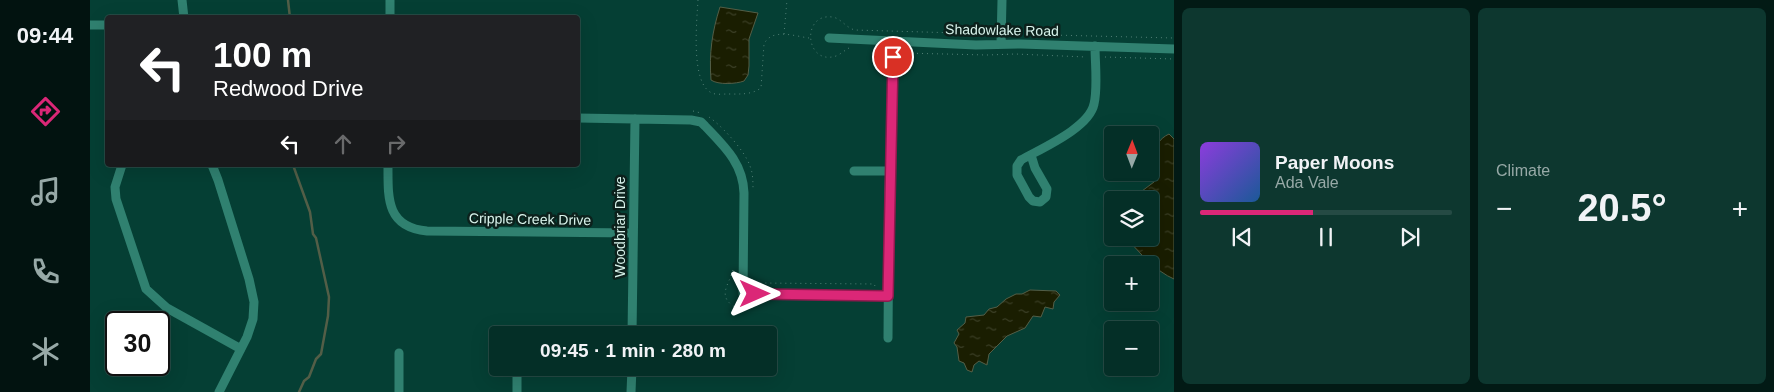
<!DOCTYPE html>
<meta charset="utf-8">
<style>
:root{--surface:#042f27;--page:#0d372f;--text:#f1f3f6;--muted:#97a9a7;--line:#254a44;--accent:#db2777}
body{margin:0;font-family:Arial,sans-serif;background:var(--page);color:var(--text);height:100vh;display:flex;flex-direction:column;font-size:19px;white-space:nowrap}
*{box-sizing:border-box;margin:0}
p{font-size:16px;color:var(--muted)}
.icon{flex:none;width:28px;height:28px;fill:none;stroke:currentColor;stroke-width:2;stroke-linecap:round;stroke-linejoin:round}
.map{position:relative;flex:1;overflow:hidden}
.side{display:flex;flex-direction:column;gap:8px;padding:8px;background:#021a15;width:600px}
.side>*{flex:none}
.top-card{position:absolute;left:15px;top:15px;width:475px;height:152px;border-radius:5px;box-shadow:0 5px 20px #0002,0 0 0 1px var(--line);background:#202124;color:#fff;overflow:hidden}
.needle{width:32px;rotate:1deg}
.tools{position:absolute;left:1014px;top:126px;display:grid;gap:10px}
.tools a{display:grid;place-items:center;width:55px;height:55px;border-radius:5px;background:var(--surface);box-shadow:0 5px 20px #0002,0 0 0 1px var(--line);font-size:25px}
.speed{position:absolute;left:15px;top:311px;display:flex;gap:10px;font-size:25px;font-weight:700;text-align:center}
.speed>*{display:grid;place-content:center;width:65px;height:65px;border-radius:50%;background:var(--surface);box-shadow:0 5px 20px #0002,0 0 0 1px var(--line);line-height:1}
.speed .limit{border:2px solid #111;border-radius:8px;background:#fff;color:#111}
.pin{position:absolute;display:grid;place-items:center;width:42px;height:42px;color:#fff;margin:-21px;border:2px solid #fff;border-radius:50%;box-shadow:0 1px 5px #0007}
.me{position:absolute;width:55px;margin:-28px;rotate:90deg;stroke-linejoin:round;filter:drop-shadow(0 0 4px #0008)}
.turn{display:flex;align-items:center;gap:18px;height:105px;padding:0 25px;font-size:22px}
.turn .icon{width:65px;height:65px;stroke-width:2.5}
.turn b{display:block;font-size:35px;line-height:42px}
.lanes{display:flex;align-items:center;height:48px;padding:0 25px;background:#0003;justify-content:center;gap:25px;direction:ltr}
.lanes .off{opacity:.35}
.big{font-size:38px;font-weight:600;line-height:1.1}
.side .card{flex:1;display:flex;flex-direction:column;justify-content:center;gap:8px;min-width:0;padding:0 18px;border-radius:8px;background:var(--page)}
.song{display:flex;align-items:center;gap:15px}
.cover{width:60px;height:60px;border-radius:8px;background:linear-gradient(135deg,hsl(270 70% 55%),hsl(210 70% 35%))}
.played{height:5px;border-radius:2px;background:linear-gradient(90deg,var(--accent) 45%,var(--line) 45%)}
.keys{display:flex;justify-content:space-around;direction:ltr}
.heat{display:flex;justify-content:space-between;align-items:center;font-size:28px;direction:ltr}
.side .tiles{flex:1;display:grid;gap:8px;grid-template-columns:repeat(2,1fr)}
.trip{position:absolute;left:399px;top:326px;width:288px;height:50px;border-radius:5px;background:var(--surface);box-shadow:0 5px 20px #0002,0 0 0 1px var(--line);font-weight:600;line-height:50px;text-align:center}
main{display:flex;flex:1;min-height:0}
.dock{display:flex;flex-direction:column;width:90px;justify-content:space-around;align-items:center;background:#021310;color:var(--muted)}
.dock .icon{width:35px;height:35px}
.dock .on{color:var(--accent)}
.dock b{font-size:22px;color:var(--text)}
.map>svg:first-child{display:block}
.water{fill:url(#water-ripples);stroke:#535e47}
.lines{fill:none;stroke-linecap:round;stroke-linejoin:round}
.stream{stroke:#535e47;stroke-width:2.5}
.path{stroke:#518076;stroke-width:1;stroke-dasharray:1 4;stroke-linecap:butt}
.street{stroke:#308170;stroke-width:9}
.route-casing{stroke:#8e194d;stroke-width:12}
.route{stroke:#db2777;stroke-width:9}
.labels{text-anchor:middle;stroke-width:5;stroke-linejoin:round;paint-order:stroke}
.street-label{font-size:14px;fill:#d8f3eb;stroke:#0c211c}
</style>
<main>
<nav class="dock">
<b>09:44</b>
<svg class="icon on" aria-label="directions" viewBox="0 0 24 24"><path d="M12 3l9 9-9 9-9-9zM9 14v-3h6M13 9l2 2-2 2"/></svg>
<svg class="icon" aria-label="music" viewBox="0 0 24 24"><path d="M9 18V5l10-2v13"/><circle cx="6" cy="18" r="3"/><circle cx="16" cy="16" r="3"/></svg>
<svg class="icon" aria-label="phone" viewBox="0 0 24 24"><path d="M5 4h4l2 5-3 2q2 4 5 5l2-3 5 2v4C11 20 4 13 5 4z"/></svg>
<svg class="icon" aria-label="climate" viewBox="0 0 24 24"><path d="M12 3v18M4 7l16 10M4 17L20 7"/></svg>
</nav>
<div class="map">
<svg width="1084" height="392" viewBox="0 0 1084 392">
<defs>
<pattern id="water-ripples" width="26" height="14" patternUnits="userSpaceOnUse" patternTransform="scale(1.25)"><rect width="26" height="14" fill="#1a1e01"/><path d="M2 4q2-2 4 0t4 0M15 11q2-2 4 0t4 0" fill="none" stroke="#3b3f26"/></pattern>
</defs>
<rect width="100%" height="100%" fill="#053f34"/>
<path class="water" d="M630,7L668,13L659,39V66L658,75L654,81C646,84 628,85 621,80C619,53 622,32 630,7Z
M1079,134L1084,139V279C1067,272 1048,252 1037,238H1060V200H1040L1064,182C1063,163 1060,143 1079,134Z
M940,290L966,291L970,295L964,302L963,309L955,307L951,317L943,316L935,328L917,336L899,354L897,365L889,361L884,365L882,372L877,370L874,363L869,361L867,347L864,343L869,334L867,330L875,323L876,317L894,315L899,309L907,307L916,299L926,294H932Z"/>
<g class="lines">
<path class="stream" d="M198,0L200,18
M203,165L220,212L223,234L226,238L239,297L238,316L231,354L226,359L219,377L214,381L209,392"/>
<path class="path" d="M608,0C607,20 600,84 622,93C626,95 633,94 637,94C650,94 661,95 671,88L674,44C682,28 704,36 719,38
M694,34L697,0
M921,34L1084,38
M759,48C755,50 751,54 746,56C715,66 711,13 742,17C751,18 756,28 765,30L902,34
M812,53L897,55L925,54L996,57
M1015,57L1084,59
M603,111L611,113
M619,117C632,126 655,151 660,166C663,173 663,182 663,190
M643,270C638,287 626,297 648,309L664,307L670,303
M662,279L666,283H669L784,284L785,286"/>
<path class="street" d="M92,0L94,18
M300,18V0
M0,25H18
M739,38L886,45L931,44L1084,49
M911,44L912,0
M488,118L601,120L611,122L615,126C634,146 653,163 654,193L653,294L798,296
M941,155L945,168L957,189L956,197L950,202L943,201L939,197L927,175V166L931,160C952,148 999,128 1004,104C1008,88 1005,63 1005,46
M32,165L25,187L26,199L56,289L77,308L151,349
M122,165L128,180L159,279L164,302L163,319L157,337L129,392
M298,165C298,198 296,227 337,231L543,233
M764,171H800
M542,335L545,119
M798,338L799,192L804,41
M309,353V392
M427,392V368
M541,392L542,368"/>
</g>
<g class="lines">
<g class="route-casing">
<path id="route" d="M665,294L798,296L803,57"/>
</g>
<use href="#route" class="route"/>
</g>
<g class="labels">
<g class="street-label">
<text transform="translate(912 30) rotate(1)" y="5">Shadowlake Road</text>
<text transform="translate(440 219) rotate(1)" y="5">Cripple Creek Drive</text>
<text transform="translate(530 227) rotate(-90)" y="5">Woodbriar Drive</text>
</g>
</g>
</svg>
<div class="tools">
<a><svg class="needle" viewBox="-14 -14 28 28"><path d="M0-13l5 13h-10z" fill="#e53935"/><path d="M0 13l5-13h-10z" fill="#97a9a7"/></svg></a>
<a><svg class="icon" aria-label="layers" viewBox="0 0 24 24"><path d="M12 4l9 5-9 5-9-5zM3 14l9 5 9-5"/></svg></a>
<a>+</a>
<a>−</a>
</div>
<div class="speed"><div class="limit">30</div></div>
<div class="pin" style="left:803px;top:57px;background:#d93025"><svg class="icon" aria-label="arrive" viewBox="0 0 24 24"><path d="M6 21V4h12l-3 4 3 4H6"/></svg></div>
<svg class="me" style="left:665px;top:294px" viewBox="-20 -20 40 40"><path d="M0-17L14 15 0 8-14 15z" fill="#db2777" stroke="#fff" stroke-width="4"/></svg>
<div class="trip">09:45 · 1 min · 280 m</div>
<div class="top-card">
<div class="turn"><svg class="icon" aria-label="left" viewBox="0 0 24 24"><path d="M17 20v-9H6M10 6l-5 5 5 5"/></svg><div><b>100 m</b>Redwood Drive</div></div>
<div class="lanes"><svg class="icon" aria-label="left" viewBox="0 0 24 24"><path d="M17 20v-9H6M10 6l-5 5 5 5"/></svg><svg class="icon off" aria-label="ahead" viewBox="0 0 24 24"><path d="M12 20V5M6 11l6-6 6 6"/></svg><svg class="icon off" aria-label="right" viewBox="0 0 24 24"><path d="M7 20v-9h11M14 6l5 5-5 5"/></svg></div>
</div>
</div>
<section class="side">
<div class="tiles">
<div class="card">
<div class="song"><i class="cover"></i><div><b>Paper Moons</b><p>Ada Vale</p></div></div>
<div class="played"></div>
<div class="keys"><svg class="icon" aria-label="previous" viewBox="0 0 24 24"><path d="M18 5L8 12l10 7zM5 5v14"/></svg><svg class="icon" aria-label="pause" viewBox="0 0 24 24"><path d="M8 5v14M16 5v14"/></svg><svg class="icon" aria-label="next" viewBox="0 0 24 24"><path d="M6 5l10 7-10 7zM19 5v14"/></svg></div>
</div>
<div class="card"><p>Climate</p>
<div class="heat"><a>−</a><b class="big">20.5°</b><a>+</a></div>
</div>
</div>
</section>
</main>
